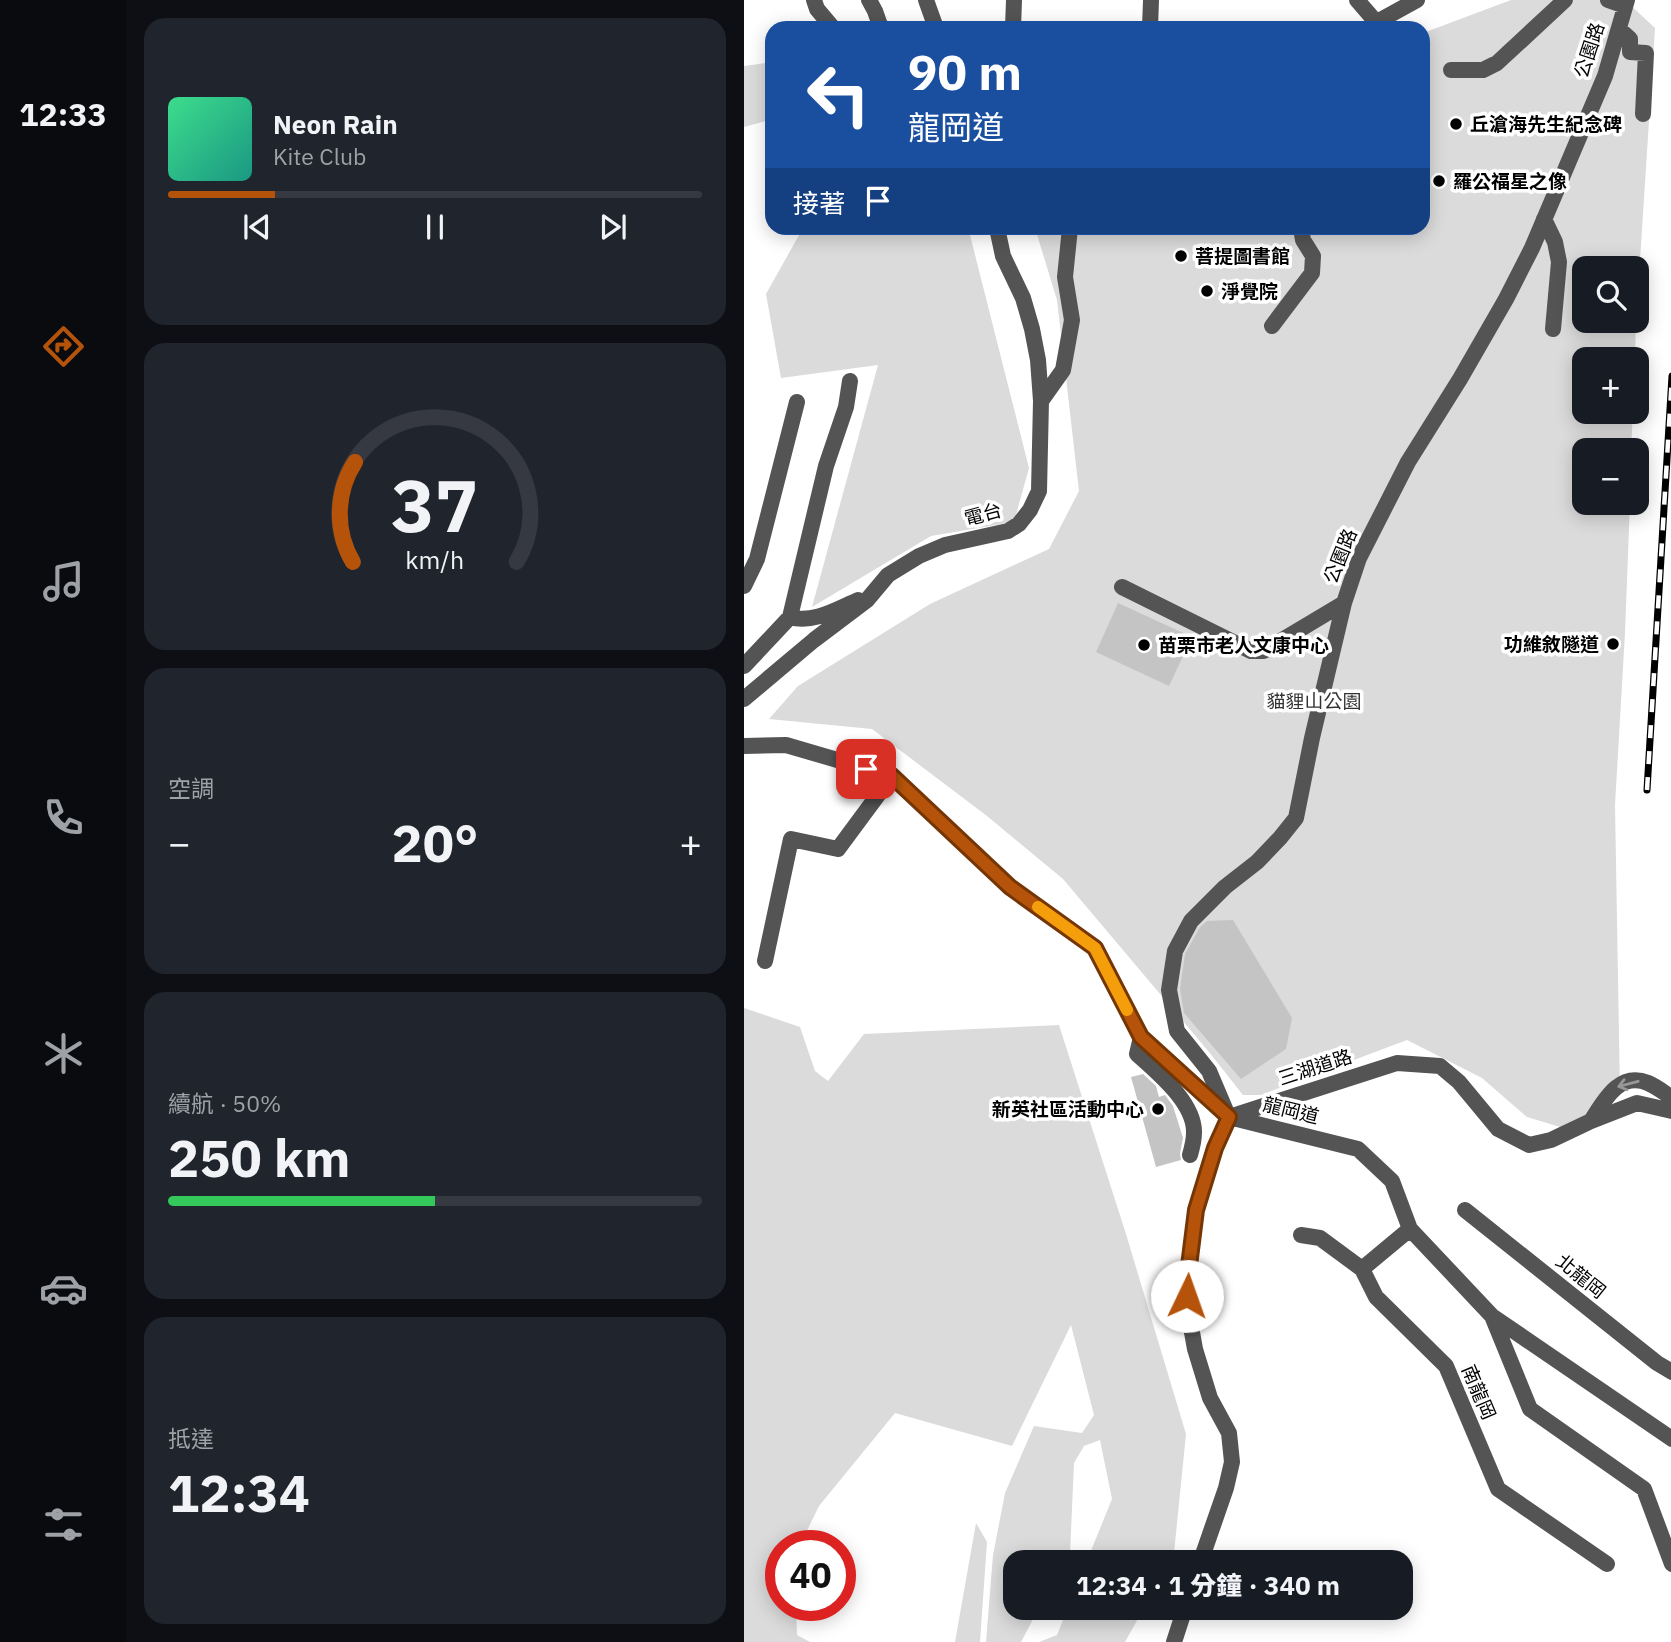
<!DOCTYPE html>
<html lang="zh-TW">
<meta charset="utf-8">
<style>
:root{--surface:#171b24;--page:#20242c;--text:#f1f3f6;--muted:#9ea1a6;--line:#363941;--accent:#b45309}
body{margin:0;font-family:"IBM Plex Sans","Noto Sans TC",sans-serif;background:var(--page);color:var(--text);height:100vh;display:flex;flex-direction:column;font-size:26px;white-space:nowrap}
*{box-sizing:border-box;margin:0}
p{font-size:23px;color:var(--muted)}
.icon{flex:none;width:38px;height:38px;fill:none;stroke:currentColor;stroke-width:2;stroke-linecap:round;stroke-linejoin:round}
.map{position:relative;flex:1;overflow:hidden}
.sheet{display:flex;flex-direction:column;gap:18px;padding:18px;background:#0d0f14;width:618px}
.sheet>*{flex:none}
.top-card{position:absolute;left:21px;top:21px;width:665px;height:214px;border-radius:21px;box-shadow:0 4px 18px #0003;background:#1a4fa0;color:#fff;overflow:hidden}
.fabs{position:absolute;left:828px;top:256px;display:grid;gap:14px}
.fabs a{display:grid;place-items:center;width:77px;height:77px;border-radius:14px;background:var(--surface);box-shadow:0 4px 18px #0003;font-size:35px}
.speed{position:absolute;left:21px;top:1530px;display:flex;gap:14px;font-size:35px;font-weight:700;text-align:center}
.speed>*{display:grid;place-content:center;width:91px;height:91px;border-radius:50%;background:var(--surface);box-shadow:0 4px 18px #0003;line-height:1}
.speed .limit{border:10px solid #d22;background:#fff;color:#111}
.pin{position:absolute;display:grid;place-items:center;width:60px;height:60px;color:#fff;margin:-30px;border-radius:14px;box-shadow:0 4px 10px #0006}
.me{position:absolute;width:77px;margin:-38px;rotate:3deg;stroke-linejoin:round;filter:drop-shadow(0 0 5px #0008)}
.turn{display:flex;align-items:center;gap:24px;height:147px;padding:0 28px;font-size:32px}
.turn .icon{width:91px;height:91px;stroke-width:2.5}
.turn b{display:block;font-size:49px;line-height:60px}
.then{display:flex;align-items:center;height:66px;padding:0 28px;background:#0003;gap:14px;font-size:26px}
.big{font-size:52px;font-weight:800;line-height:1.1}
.sheet .tile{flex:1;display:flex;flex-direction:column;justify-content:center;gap:10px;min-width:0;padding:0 24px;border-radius:21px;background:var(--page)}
.sheet .dial{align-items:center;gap:0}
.dial svg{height:182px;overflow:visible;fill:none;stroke:var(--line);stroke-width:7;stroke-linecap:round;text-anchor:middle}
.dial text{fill:var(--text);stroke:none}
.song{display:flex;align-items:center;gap:21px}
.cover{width:84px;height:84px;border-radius:10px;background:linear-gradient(135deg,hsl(150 70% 55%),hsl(170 70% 35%))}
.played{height:7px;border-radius:4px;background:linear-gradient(90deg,var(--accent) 20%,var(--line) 20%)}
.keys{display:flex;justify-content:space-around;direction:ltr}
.heat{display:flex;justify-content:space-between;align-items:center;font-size:38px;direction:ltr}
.charge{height:10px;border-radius:5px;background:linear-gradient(90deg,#34c759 50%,var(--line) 0)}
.trip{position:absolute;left:259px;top:1550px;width:410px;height:70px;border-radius:21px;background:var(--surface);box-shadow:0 4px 18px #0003;font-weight:800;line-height:70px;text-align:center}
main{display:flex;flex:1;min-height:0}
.tabs{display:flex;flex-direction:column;width:126px;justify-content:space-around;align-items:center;background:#090b0e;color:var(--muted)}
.tabs .icon{width:49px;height:49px}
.tabs .on{color:var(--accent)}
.tabs b{font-size:32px;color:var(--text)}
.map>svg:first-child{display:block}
.green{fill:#dbdbdb}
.building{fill:#c4c4c4}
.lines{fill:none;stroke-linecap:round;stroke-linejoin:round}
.minor{stroke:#545454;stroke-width:16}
.rail-casing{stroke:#000;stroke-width:7}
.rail{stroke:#fff;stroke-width:4.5;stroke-dasharray:13;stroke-linecap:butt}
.oneway{stroke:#989898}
.route-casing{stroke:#753606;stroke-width:18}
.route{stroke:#b45309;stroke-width:12}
.slow{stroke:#f59e0b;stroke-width:12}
.poi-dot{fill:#000;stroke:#fff;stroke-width:2.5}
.labels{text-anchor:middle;stroke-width:7;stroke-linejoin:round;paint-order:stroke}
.street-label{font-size:19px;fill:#000;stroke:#fff}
.poi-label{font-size:19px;font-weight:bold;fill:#000;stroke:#fff;text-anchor:start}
.park-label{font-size:19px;fill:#323232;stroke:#fff}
</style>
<main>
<nav class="tabs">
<b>12:33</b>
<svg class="icon on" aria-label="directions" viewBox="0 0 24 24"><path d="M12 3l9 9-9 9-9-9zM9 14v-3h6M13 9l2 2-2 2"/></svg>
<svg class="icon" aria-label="music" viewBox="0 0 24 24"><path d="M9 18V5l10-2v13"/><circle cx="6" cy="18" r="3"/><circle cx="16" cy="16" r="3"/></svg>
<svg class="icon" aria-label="phone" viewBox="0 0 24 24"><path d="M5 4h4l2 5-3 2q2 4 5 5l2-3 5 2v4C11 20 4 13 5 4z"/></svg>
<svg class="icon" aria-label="climate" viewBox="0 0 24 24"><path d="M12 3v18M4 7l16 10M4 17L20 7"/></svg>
<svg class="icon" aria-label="car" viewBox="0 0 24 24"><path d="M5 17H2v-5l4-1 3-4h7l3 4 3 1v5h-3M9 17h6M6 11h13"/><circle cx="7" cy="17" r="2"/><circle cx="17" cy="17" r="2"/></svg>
<svg class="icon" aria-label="filters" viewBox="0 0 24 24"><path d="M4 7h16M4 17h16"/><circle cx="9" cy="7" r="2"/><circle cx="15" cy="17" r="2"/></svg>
</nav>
<section class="sheet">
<div class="tile">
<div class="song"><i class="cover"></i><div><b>Neon Rain</b><p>Kite Club</p></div></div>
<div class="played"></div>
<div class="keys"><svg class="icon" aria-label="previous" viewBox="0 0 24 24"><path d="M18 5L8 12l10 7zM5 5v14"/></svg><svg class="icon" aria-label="pause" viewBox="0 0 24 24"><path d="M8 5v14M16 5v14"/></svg><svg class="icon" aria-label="next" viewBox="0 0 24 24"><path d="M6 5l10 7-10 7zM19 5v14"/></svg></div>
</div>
<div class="tile dial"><svg viewBox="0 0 100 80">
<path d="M14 69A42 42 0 1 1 86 69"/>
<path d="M14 69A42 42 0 0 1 15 25" stroke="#b45309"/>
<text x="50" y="56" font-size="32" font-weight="700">37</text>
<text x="50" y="72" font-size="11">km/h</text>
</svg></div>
<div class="tile"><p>空調</p>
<div class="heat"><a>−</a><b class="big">20°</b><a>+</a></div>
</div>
<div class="tile"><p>續航 · 50%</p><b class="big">250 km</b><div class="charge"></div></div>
<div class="tile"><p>抵達</p><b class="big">12:34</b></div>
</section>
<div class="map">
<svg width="928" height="1642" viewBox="0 0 928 1642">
<rect width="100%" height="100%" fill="#fff"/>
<path class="green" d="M767,0H881L911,28L893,307L892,268H840V320H892L891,359H840V411H889L887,450H840V502H886L881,633L871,805L876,1093L826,1130L783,1117L738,1078L663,1040L517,1095H499L465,1052L319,879L243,816L128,729L25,719L54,686L186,604L305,549L335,491L313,300L291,228H679V33Z
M28,62V122L25,120L0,127V66Z
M59,228H214L226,235L285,468L270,522L187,536L68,607L134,365L37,378L22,294Z
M0,1008L56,1027L71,1071L84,1081L120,1034L315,1025L382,1234L442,1434L430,1553L424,1563H342L368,1499L356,1440L340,1446L330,1463L326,1554L321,1563H271V1608H295L277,1642H242L249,1555L261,1493L290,1426L338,1433L350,1415L327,1325L268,1446L151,1413L75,1506L56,1545H37V1605H52L53,1635L66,1642H0Z
M232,1523L243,1542L236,1642H211Z
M324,1608H400L381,1642H295L313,1635Z"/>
<path class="building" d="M374,603L448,637L425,686L352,652Z
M489,920L548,1018L542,1049L497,1079L440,1013L436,989L441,954L456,927L463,921Z
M399,1074L412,1086L415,1097L421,1095L429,1106L439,1138L436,1153L437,1160L412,1167L387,1077Z"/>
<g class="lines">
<path class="minor" d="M70,0L73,9L89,28
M125,0L131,11L137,28
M182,0L192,28
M613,0L632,22
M864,0L881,6
M269,28L270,0
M406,28L407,0
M622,28L673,0
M875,29L886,39V52L902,53L899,114
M707,70H739L753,63L821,0
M800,219L811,242L815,262L809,329
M528,326L568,273L569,256L559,240L557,228
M106,381L102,407L82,466L46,617C69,624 93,609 114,600
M297,401L319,370L328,320L321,277L326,228
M0,586L13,559L53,402
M378,587L507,651H520L600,603
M0,666L46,617
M0,699L70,640L123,600L144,575L175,556L201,545L264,531L275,524L286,510L295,491L297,401L294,360L288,329L279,298L259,256L253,228
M0,746L42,745L148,776L266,887L351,948L397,1037L485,1117L614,1149L648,1181L666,1229L748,1316L786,1409L900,1489L928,1564
M21,961L47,839L94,849L148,776
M397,1037L393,1054C414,1073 451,1103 450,1133C450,1140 448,1148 446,1155
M482,1111L465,1071L433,1031L425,990L431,951L447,921L481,887L513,862L536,838L552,818L568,738L600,603L615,558L664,462L716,379L762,299L788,248L861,76L883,0
M847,1121C860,1101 875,1071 904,1083C911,1086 918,1091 924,1095L928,1105
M721,1210L913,1363L928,1372
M666,1229L618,1269L632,1297L702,1366L754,1489L863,1564
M557,1235L576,1238L618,1269
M748,1316L928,1439
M456,1563L482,1488L488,1462L485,1433L466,1398L451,1349L444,1310L443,1282L452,1210L471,1148L485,1117L653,1063L696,1066L715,1082L754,1129L785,1145L807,1140L847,1121L893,1103L928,1111
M430,1642L441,1608"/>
<g class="rail-casing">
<path id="rail" d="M903,790L928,376"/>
</g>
<use href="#rail" class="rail"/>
</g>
<defs><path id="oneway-shaft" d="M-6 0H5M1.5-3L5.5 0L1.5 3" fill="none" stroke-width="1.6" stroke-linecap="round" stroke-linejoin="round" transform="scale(1.75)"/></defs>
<use class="oneway" href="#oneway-shaft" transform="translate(884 1084) rotate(165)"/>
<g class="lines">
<g class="route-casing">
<path id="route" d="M122,769L148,776L266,887L351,948L397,1037L485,1117L471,1148L452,1210L443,1282V1296"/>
</g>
<use href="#route" class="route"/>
<path class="slow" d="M294,907L351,948L383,1010"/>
</g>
<g class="poi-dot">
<circle cx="712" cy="124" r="7"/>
<circle cx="695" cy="181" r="7"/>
<circle cx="437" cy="256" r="7"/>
<circle cx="463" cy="291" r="7"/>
<circle cx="869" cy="644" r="7"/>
<circle cx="400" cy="645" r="7"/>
<circle cx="414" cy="1109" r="7"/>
</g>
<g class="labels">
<g class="street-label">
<text transform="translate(845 50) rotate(-72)" y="7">公園路</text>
<text transform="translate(239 514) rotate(-15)" y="7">電台</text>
<text transform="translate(596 556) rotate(-68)" y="7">公園路</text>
<text transform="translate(571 1067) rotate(-18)" y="7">三湖道路</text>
<text transform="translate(547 1110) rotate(14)" y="7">龍岡道</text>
<text transform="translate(837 1276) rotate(39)" y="7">北龍岡</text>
<text transform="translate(735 1392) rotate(67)" y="7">南龍岡</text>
</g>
<g class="poi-label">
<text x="726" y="131">丘滄海先生紀念碑</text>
<text x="709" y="188">羅公福星之像</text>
<text x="451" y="263">菩提圖書館</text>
<text x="477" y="298">淨覺院</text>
<text x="855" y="651" text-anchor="end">功維敘隧道</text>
<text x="414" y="652">苗栗市老人文康中心</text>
<text x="400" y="1116" text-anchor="end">新英社區活動中心</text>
</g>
<g class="park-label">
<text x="570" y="708">貓貍山公園</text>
</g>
</g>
</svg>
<div class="fabs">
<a><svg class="icon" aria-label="search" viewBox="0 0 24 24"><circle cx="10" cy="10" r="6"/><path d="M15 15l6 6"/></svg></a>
<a>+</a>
<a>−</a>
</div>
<div class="speed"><div class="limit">40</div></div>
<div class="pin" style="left:122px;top:769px;background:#d93025"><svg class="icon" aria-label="arrive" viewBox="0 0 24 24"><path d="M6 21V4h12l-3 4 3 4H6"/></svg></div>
<svg class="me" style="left:443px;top:1296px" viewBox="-20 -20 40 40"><circle r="19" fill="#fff"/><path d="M0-13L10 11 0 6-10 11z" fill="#b45309"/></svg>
<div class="trip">12:34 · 1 分鐘 · 340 m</div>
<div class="top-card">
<div class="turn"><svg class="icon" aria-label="left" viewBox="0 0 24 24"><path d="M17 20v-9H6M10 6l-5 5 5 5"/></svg><div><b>90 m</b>龍岡道</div></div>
<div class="then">接著<svg class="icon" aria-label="arrive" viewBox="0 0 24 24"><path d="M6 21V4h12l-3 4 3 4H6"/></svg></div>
</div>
</div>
</main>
